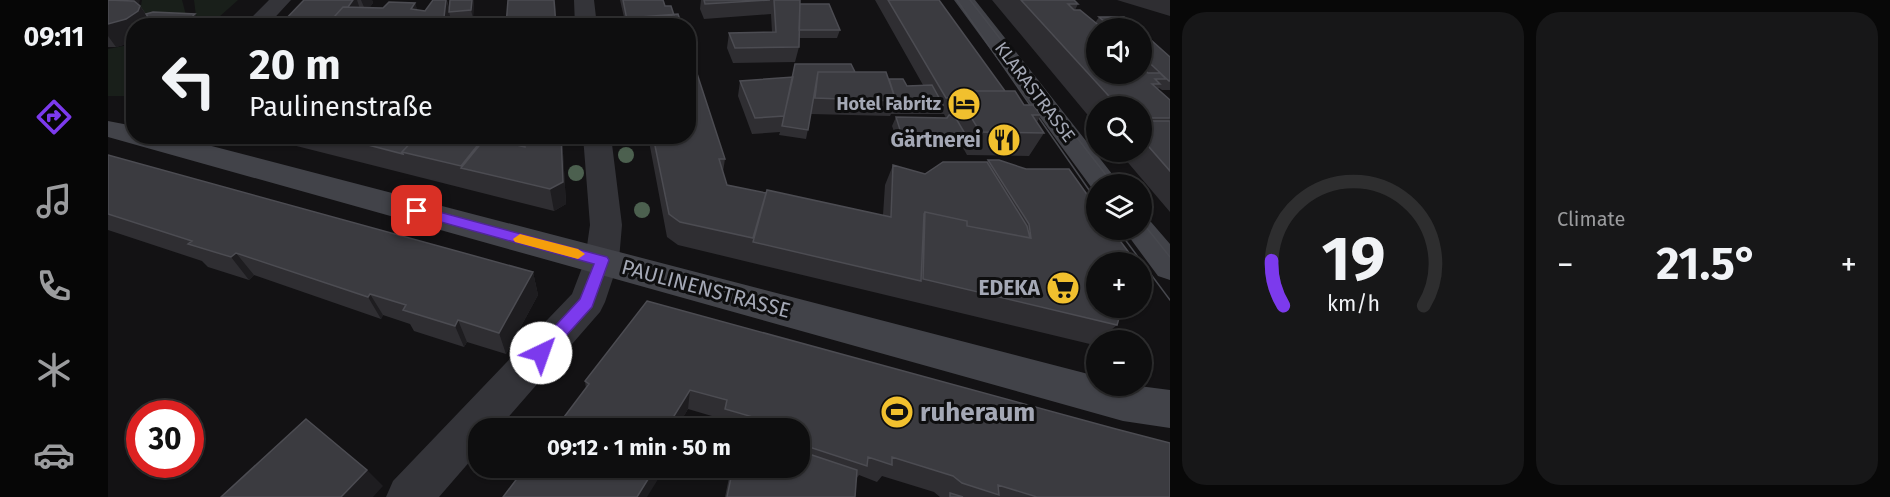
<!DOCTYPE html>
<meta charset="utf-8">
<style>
:root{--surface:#0e0e0f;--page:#171718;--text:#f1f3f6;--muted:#9b9c9e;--line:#2e2e2f;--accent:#7c3aed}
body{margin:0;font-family:"Fira Sans",sans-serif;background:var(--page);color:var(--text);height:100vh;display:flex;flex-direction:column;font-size:22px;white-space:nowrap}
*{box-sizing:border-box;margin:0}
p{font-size:20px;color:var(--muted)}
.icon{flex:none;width:33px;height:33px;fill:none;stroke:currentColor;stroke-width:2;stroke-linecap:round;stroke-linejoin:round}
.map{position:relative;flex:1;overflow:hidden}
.drawer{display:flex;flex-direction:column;gap:12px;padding:12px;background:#080808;width:720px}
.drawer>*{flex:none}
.hud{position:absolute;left:18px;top:18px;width:570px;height:126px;border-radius:24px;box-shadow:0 2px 4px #0004,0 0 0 2px var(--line);background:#0e0e0f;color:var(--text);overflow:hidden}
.fabs{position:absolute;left:978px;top:18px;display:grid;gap:12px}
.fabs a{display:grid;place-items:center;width:66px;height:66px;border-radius:50%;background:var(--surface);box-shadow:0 2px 4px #0004,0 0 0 2px var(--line);font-size:30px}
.speed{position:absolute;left:18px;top:400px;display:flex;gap:12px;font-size:30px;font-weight:700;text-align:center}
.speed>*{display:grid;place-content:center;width:78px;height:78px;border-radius:50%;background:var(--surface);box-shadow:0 2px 4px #0004,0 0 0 2px var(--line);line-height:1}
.speed .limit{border:9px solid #d22;background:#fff;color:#111}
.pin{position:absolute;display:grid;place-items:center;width:51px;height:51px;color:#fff;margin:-26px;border-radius:12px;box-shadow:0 3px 9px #0006}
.me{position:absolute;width:66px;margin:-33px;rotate:42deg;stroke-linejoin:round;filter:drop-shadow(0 0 4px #0008)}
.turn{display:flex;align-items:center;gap:21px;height:126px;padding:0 24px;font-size:27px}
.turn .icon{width:78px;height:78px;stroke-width:2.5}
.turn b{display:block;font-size:42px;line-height:51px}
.big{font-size:45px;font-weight:700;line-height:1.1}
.drawer .tile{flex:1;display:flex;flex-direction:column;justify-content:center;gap:9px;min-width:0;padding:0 21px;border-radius:24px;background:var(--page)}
.drawer .dial{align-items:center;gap:0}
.dial svg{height:156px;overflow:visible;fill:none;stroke:var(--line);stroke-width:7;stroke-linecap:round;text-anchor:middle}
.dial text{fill:var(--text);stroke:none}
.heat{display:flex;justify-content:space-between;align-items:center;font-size:33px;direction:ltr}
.drawer .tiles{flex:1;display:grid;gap:12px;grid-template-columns:repeat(2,1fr)}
.trip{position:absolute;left:360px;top:418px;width:342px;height:60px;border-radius:24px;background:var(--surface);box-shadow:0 2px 4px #0004,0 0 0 2px var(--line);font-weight:700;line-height:60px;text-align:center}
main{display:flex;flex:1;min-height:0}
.tab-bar{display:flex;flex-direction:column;width:108px;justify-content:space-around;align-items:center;background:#060606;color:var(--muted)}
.tab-bar .icon{width:42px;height:42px}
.tab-bar .current{color:var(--accent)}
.tab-bar b{font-size:27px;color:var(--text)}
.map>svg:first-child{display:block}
.green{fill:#191f1a}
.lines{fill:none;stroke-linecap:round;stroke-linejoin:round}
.street{fill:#343439;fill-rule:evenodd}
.secondary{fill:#424349;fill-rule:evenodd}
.tram{stroke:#47484e;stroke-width:1.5}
.tree{fill:#4c604f}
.wall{fill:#2f2e32}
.shaded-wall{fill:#1e1d20}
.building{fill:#3b3b40;stroke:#4c4c52;stroke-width:1.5}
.route{fill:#7c3aed;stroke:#51269a;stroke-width:1.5}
.slow{fill:#f59e0b}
.labels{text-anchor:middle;stroke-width:6;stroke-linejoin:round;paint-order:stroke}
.far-street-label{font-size:18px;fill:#a4a8b5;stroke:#0e0e0f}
.far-poi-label{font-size:18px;font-weight:bold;fill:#a4a8b5;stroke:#0e0e0f;text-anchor:end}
.poi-label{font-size:21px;font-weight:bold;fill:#a4a8b5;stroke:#0e0e0f;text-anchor:end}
.street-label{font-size:21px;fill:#a4a8b5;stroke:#0e0e0f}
.near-poi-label{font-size:26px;font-weight:bold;fill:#a4a8b5;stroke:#0e0e0f;text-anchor:start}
</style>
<main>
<nav class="tab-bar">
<b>09:11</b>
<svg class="icon current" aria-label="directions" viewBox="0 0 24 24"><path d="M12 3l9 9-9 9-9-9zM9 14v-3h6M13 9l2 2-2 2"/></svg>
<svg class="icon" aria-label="music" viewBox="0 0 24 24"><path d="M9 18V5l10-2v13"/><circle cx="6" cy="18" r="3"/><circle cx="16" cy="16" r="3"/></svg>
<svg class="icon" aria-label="phone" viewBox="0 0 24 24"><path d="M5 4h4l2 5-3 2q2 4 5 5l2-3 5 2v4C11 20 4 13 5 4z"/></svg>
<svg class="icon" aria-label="climate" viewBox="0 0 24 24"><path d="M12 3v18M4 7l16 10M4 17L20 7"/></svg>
<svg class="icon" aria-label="car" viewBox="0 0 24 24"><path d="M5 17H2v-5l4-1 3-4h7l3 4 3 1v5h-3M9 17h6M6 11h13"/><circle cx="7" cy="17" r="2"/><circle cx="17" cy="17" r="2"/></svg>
</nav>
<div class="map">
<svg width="1062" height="497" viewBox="0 0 1062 497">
<rect width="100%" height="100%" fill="#131214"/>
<path class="green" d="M34,0H74L78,15L13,19L33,5Z
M86,0H130L111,17L88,16Z
M25,44V92L16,96H0V49Z"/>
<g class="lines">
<path class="street" d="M161,0H183L159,26H135Z
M466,0H486L489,26H467Z
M475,136H503L514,225L511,260L497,302L492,312L390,429H370V452L331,497H278L285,481L464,294L477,260L482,225Z"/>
<path class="secondary" d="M846,0H867L1012,184H988V192L986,191Z
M0,121L26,126V136H65L988,376V386H1031L1062,390V428L1015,421L0,137Z
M1034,219L1043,222L1062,244V280L1050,276L1016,230H1034Z"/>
<path class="tram" d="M849,0L988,200
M862,0L1005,184
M1034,222L1062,257
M1010,230L1062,300"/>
</g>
<g class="tree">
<circle cx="518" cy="155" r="8"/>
<circle cx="468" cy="173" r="8"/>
<circle cx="534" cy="210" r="8"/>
</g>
<path class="wall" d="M0,0L31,4L38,14H87L92,23L89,26H26V42L8,47H0Z
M196,0H264L265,3L261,8H275L307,3L309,10L317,11L339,0L341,8L366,0L365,18L343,20L342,26H163L179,18Z
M512,0H555L557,6L566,15L574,26H518Z
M593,0H692V4L732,30L729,38H691V47L687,62L625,63L619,48L621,33L664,32L663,14L596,19L592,9Z
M767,0H831L897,91L916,105L933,115L929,122L936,133L921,156L859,155L854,146L791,145L784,126L788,117L838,118L836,114H783L782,116L703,114L698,139L671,135L672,132L644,134L630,96L632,81L747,72L781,79L799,86L815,85Z
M884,0H966L970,4L967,10L987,23L991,17L1029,28H988L1034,74V32L1062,57V90H1054L1051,88L1050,89L1062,100V212L1011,152H1034V106H988V125Z
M1009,0H1062V16Z
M149,136H391L393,142L415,146L413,137L403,138V136H454L458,204L446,211Z
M540,136H580L617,159L615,172L619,185L658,193L775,215L777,185L785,165L817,174L879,162L880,160L1009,325L991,340H988V343L986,345L570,245L559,237Z
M0,155L425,272L430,295L398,354L359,342L356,347L306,331L302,324L275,315L273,319L146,275L141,280L100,267L94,261L0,230Z
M539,301L1062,497H832L826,492L774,476L769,482L751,475L748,479L747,497H617L623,468H692V429H617L612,428L614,419L580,409L568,429H447L478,389L477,381Z"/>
<path class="shaded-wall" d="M0,0H32L31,4Z
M245,0H249L253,12L223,26Z
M253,0H264L265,3L258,12Z
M338,0L342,12H341L343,20L342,26H335Z
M364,0H366L365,18L363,10Z
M446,0H447L449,26H448Z
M307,3L313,21L303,9Z
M32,6L44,23H39L40,26H26V42L8,47L0,36V24Z
M87,14L92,23L89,26H75V25Z
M377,136H391L396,157L353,168V166Z
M453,136H454L458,204L446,211L442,189Z
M128,253L146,275L141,280L123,257Z
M425,272L430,295L398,354L391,333Z
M262,294L275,315L273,319L260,297Z
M350,320L359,342L356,347L347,326Z
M582,390L580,409L568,429H558Z
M547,468H557L539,497H529Z
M259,470L275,486L265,497H233Z"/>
<path class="building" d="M0,0L26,1L32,6L30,11L18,19L0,24Z
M196,0H245L240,7H235L218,26H171Z
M325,0H338L335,26H218L235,7L275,8L281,2L307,3L303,9L317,11Z
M342,0H364L363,10L341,12Z
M400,0H446L448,26H398Z
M515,0H555L557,6H563L566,15L520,18V25Z
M596,0H662L597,4Z
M666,0H692L691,47L627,48L621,33L668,32Z
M780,0H831L897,91H847L843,98H838Z
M913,0H966L970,4H960L966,10H972L994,28H988V74H1034V62L1039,67H1034L1040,73H1052L1058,79H1047L1052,84H1044L1062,100V118H1034V106H1010Z
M692,4H721L732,30H691Z
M45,12L87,14L75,25L39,23L40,17L38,14Z
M570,14L574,26H522L520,18Z
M173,17L179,18L171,26H163Z
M991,17H1016L1029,28H1004Z
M1034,32L1062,57V81H1061L1034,56Z
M580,46L617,159H611L619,185L658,193L645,238L572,222L561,214L545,136H580Z
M687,64H743L747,72H710L700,130L674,126Z
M710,72H778L788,101L707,98Z
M685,77L676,116L647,118L632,81Z
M781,79H795L799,86L824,85L835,105H786L788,101Z
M847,91H907L916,105H925L933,115H924L936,133L872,132Z
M841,115H846L859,137L794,136L788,117L839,118Z
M1034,121H1062V171L1034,139Z
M218,136H255L249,142L250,144Z
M255,136H309L294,152L295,154L249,142Z
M309,136H377L353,166L294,152Z
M379,136H390L387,140L417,147V136H453L455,182L442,189L353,168Z
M0,155L425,272L391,333L350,320L347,326L295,310L298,305L262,294L260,297L128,253L123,257L80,244L84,241L0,214Z
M880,160H891L918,169H961L988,207V230H1004L1028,262H988V308H1014L1009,325L815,279L817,212L859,221V226L923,238L921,224Z
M835,162H879L919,226L922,238L859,226V221L817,212L816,214L813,281L645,242L659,190L783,217L785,165L817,174Z
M539,301L1008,429L1062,443V497H929L890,485L891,495L854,483L845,476L784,457V465L760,457L759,466L692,444V429H668L669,424L617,409L619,400L582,390L558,429H447L481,384L477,381Z
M198,419L259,470L233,497H113Z
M635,421L664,429H633Z
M692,451L749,470L747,497H619L625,468H692Z
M417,468H547L529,497H395Z
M842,493L855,497H842Z"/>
<path class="route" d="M309,206L499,257L501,260L484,307L438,358L433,360L427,358L425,353L427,348L472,299L486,264L304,214L303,211L304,208Z"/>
<path class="slow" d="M412,234L470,249L477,254L470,259L407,242L405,239Z"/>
<defs>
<g id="hotel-disc" transform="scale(1.725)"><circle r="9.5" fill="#f1c02e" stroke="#0e0e0f"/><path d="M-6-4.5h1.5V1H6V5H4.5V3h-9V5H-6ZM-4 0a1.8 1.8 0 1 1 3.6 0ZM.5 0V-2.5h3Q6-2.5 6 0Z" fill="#111"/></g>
<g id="restaurant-disc" transform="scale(1.725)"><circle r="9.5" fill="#f1c02e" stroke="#0e0e0f"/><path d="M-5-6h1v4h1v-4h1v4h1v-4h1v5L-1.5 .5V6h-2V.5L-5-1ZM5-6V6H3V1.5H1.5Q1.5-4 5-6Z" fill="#111"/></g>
<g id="supermarket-disc" transform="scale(1.725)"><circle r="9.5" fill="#f1c02e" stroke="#0e0e0f"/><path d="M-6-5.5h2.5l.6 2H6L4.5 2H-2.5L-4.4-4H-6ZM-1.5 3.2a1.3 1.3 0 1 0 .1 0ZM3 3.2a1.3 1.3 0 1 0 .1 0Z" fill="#111"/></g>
<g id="stadium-disc" transform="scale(1.725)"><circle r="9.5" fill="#f1c02e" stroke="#0e0e0f"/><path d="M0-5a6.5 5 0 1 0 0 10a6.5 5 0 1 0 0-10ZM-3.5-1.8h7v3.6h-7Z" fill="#111"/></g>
</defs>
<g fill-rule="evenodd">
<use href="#hotel-disc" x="856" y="104"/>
<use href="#restaurant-disc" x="896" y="140"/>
<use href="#supermarket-disc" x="955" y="288"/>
<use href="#stadium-disc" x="789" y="412"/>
</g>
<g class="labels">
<g class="far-street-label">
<text transform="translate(927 92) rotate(53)" y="6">KLARASTRASSE</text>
</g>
<g class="far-poi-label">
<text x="833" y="110">Hotel Fabritz</text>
</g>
<g class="poi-label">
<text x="873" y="147">Gärtnerei</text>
<text x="932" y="295">EDEKA</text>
</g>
<g class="street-label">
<text transform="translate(598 289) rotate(15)" y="7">PAULINENSTRASSE</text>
</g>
<g class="near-poi-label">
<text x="812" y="421">ruheraum</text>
</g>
</g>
</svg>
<div class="fabs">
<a><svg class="icon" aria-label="sound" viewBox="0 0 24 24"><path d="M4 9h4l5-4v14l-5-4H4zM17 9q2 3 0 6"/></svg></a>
<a><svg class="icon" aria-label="search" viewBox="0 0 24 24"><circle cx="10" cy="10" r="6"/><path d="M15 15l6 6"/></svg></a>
<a><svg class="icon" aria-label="layers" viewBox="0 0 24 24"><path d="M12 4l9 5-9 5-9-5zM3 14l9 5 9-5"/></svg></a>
<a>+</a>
<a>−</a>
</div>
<div class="speed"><div class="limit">30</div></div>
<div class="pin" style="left:309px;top:211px;background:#d93025"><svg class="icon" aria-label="arrive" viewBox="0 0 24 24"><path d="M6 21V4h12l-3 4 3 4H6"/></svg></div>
<svg class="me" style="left:433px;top:353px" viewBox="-20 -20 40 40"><circle r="19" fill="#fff"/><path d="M0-13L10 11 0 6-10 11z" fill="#7c3aed"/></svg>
<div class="trip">09:12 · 1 min · 50 m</div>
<div class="hud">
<div class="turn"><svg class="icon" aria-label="left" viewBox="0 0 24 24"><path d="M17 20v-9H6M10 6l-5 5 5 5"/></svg><div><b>20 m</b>Paulinenstraße</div></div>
</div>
</div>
<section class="drawer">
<div class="tiles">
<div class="tile dial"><svg viewBox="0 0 100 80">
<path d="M14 69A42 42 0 1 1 86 69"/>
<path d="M14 69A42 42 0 0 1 8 46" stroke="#7c3aed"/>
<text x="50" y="56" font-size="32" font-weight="700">19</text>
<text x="50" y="72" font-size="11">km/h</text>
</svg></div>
<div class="tile"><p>Climate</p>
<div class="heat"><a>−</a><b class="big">21.5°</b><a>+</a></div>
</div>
</div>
</section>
</main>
